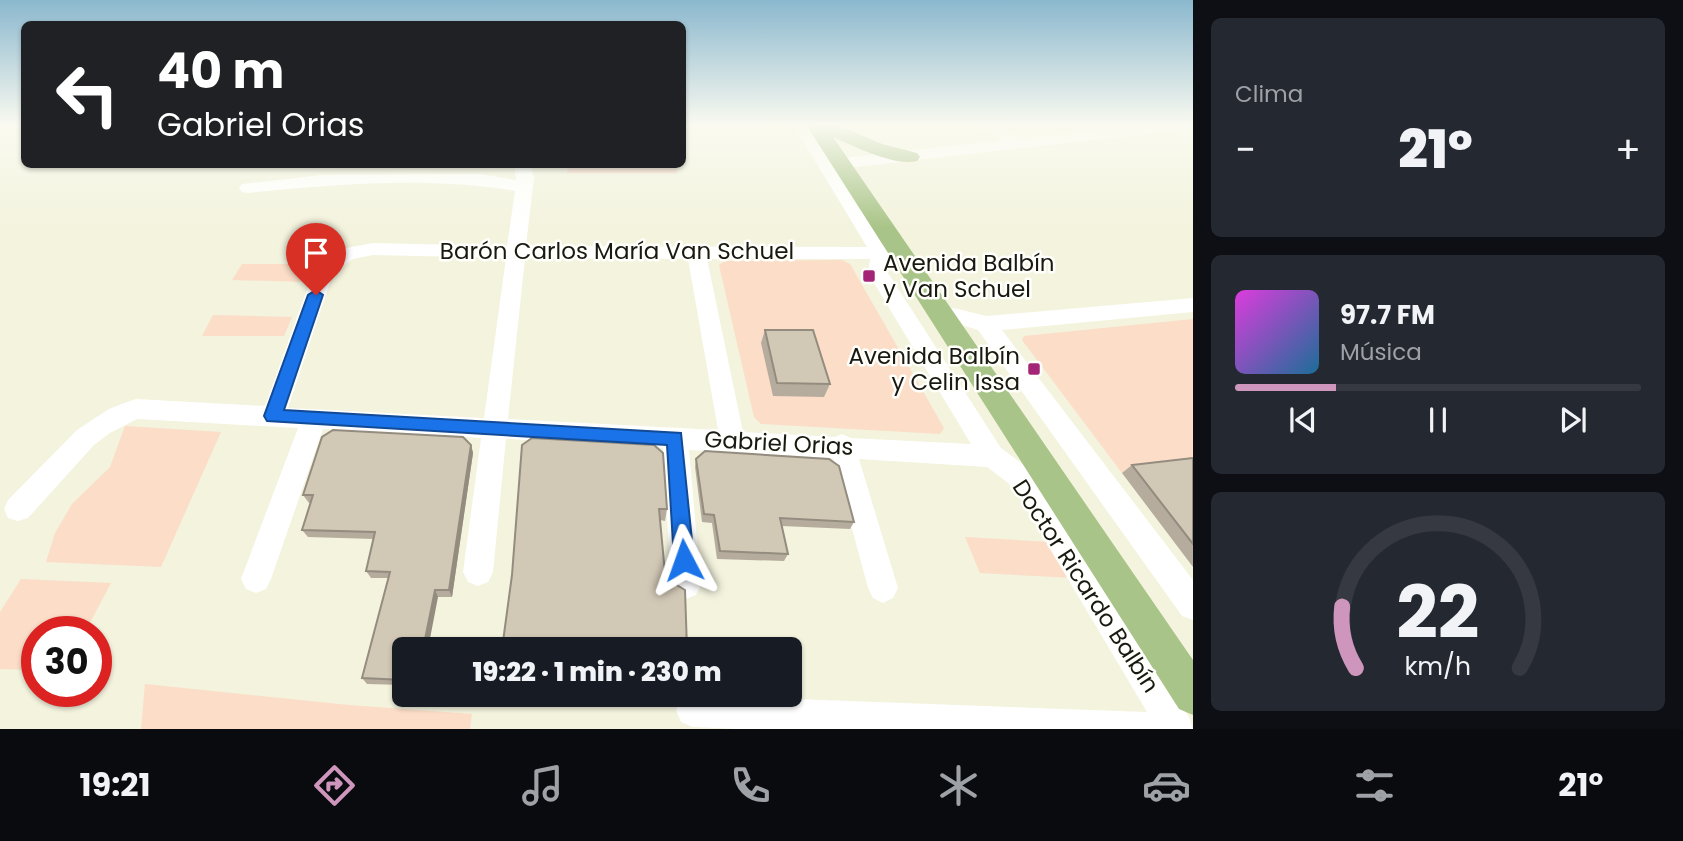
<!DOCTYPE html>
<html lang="es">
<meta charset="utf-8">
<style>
:root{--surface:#171b24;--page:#242831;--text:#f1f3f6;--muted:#9ea1a6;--line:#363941;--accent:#ce96bc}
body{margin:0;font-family:Poppins,sans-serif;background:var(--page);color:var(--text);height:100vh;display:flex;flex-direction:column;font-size:26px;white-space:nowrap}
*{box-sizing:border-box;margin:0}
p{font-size:23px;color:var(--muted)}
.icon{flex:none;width:38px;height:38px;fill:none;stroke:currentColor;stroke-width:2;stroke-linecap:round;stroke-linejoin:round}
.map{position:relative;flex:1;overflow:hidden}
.panel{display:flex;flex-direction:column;gap:18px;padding:18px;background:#0d0f14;width:490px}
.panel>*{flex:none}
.banner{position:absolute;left:21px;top:21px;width:665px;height:147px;border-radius:10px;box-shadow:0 2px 5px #0004;background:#202124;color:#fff;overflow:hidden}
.speed{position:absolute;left:21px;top:616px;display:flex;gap:14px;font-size:35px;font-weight:700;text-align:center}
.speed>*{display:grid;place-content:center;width:91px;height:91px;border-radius:50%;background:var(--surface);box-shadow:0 2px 5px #0004;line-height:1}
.speed .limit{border:10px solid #d22;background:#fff;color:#111}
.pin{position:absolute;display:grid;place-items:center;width:60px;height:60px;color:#fff;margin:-72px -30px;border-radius:50% 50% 50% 0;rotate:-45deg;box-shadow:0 0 7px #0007}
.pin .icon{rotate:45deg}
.me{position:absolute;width:77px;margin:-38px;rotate:356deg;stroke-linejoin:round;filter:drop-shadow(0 0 5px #0008)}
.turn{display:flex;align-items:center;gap:24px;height:147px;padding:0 21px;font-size:32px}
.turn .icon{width:91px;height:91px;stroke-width:2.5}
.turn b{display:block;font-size:49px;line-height:60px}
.big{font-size:52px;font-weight:800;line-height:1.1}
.panel .widget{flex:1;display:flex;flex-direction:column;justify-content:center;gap:10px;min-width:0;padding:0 24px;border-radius:10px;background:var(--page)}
.panel .dial{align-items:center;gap:0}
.dial svg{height:182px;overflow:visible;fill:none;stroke:var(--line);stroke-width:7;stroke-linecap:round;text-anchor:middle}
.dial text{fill:var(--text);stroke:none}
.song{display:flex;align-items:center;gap:21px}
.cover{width:84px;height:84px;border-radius:10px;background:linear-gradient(135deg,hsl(300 70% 55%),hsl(200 70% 35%))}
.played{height:7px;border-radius:4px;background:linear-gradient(90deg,var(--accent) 25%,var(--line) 25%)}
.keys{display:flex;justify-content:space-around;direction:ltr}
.heat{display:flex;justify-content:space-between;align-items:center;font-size:38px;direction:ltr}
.trip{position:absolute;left:392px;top:637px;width:410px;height:70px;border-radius:10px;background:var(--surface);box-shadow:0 2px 5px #0004;font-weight:800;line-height:70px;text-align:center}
.tabs{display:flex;height:112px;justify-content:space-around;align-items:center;background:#090b0e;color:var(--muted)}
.tabs .icon{width:49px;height:49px}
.tabs .on{color:var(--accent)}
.tabs b{font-size:32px;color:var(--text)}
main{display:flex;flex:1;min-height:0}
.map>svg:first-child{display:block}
.green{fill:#fbddc8}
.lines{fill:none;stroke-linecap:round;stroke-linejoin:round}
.minor{fill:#fff;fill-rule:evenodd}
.major{fill:#a9c488;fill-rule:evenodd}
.wall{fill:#b5ac9d}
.shaded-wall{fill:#938c7f}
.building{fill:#d2c8b6;stroke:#938c7f;stroke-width:2}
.route{fill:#1a73e8;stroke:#114b97;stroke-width:2}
.poi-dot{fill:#a42576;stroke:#fffffb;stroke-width:2.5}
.labels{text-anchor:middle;stroke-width:5;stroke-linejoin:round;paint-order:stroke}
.street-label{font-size:23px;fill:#191912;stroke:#fffffb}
.poi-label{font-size:23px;fill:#191912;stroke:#fffffb;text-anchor:start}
</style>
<main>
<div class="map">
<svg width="1193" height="729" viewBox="0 0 1193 729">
<rect width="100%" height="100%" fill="#f3f3de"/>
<path class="green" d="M568,164L676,165L677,173H567Z
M842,260L850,264L944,428L940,434L761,424L754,417L719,265L725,261Z
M242,264H310L313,268L307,282L232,280Z
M213,315L292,317L284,336H202Z
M1193,319V465L1122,473L1022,340L1024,336Z
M125,426L221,432L161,567L46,562L55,533L72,504L110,467Z
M965,537L1050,542L1073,578L980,573Z
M21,579L111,583L85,632H37V670L0,669V612Z
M145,684L349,705L472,714L470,729H141Z"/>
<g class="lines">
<path class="minor" d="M794,126H810L831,159L1004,140L975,126H999L1022,138L1131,126H1182L1174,131L837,169L890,253L888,273L1001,448L1025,466L1036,479L1189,717L1193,729H738L693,727L681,722L676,710L681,698L690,695L1147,712L1018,495L1007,482L987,467L859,459L898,588L893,598L883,603L873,598L868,588L833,458L689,450L701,585L696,595L686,599L676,595L671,585L663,448L506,439L493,572L488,582L478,586L468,582L463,572L481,438L323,429L271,579L266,589L256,593L246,589L241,579L298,428L137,419L110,433L94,445L28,518L18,521L8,518L4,509L8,500L77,430L109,409L127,402L136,399L265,406L314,270L329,257L346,248L373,243L507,246L515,191C433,176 331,184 248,193L242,192L239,188L242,184L323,175L479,174L516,180L514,164H530L534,177L526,246L867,247ZM373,255L506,258L484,418L288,408L333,273L353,259ZM525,258L688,259L718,430L508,419ZM707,259H870L868,273L971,444L851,438L842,434L835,437L743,432Z
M1193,298V312L1002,330L1193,580V620L1182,616L978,330L946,320L943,315L946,310L954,308L986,316Z"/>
<path class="major" d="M807,126H840L882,144L917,153L920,157L917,161C895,167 854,146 833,137L1193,660V715L1179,709Z"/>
</g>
<path class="wall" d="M765,330L830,384L824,397L773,396L761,343Z
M471,445L473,453L452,597H438L404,649V685L367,684L362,678L389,578H371L366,571L374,539L308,537L302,530L311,503H309L303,495Z
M522,445L667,509L665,521L660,520L512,575Z
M1193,458V567L1122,473L1132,465Z
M696,459L854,522L850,529L782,526L788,554L784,561L717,559L712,523L702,522L695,467Z
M600,695H684L678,699Z"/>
<path class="shaded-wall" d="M471,445L473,453L452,597L449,590Z
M435,590L438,597L428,649H423Z"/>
<path class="building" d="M765,330H813L830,384L777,383Z
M333,430L463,437L471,445L449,590H435L423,649H404V680L362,678L390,572L366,571L375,532L302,530L313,495H303L322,437Z
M532,438L654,445L663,453L667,509H659L666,584H675L685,590L687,649H502L512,575L522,445Z
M705,451L829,459L839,466L854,522L780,518L788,554L720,551L714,515L704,514L696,459Z
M1193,458V544L1132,465Z"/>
<linearGradient id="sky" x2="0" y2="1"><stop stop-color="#8bb8ce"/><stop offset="0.55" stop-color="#fafaf0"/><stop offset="1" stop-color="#fafaf0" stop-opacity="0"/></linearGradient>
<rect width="1193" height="228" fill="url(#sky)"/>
<path class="route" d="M316,290L323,295L284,410L681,433L694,560L691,567L684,570L677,567L674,560L667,445L267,421L264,416L308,295Z"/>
<g class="poi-dot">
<rect x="862" y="269" width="14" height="14" rx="3.5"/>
<rect x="1027" y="362" width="14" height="14" rx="3.5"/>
</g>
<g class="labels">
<g class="street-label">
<text x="617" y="259">Barón Carlos María Van Schuel</text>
<text transform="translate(779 443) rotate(3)" y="8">Gabriel Orias</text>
<text transform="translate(1086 586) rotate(57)" y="8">Doctor Ricardo Balbín</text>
</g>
<g class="poi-label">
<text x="883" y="271">Avenida Balbín<tspan x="883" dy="26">y Van Schuel</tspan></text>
<text x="1020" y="364" text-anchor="end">Avenida Balbín<tspan x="1020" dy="26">y Celin Issa</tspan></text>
</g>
</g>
</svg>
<div class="speed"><div class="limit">30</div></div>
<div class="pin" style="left:316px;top:295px;background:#d93025"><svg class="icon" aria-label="arrive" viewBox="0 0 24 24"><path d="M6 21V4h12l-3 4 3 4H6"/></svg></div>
<svg class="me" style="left:684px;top:560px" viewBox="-20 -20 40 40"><path d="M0-17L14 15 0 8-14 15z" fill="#1a73e8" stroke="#fff" stroke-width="4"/></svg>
<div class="trip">19:22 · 1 min · 230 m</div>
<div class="banner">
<div class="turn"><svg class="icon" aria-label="left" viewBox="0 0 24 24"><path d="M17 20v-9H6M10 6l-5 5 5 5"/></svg><div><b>40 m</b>Gabriel Orias</div></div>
</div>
</div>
<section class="panel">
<div class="widget"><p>Clima</p>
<div class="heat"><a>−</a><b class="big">21°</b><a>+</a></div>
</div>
<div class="widget">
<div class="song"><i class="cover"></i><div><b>97.7 FM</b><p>Música</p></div></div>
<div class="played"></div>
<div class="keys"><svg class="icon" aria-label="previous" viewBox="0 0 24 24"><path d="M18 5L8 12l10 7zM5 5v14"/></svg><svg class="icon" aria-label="pause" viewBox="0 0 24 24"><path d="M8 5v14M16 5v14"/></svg><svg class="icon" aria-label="next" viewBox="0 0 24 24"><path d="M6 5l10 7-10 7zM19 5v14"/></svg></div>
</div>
<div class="widget dial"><svg viewBox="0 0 100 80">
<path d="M14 69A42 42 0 1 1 86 69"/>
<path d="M14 69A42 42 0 0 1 8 42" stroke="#ce96bc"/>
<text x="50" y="56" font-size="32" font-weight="700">22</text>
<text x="50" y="72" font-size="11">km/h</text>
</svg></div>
</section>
</main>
<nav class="tabs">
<b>19:21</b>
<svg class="icon on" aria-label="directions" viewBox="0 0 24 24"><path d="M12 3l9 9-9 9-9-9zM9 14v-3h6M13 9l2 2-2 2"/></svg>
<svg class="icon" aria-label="music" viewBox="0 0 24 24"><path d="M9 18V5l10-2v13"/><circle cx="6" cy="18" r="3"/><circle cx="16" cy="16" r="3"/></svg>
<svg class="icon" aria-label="phone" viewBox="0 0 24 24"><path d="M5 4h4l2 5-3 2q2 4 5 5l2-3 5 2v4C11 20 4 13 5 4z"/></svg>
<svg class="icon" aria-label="climate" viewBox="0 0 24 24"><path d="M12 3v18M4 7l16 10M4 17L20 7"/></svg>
<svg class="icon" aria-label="car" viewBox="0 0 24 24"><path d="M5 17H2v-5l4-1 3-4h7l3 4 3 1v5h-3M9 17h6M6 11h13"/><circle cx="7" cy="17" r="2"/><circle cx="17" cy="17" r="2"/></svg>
<svg class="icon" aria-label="filters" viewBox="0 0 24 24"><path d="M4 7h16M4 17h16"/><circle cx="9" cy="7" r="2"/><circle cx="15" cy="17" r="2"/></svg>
<b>21°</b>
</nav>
